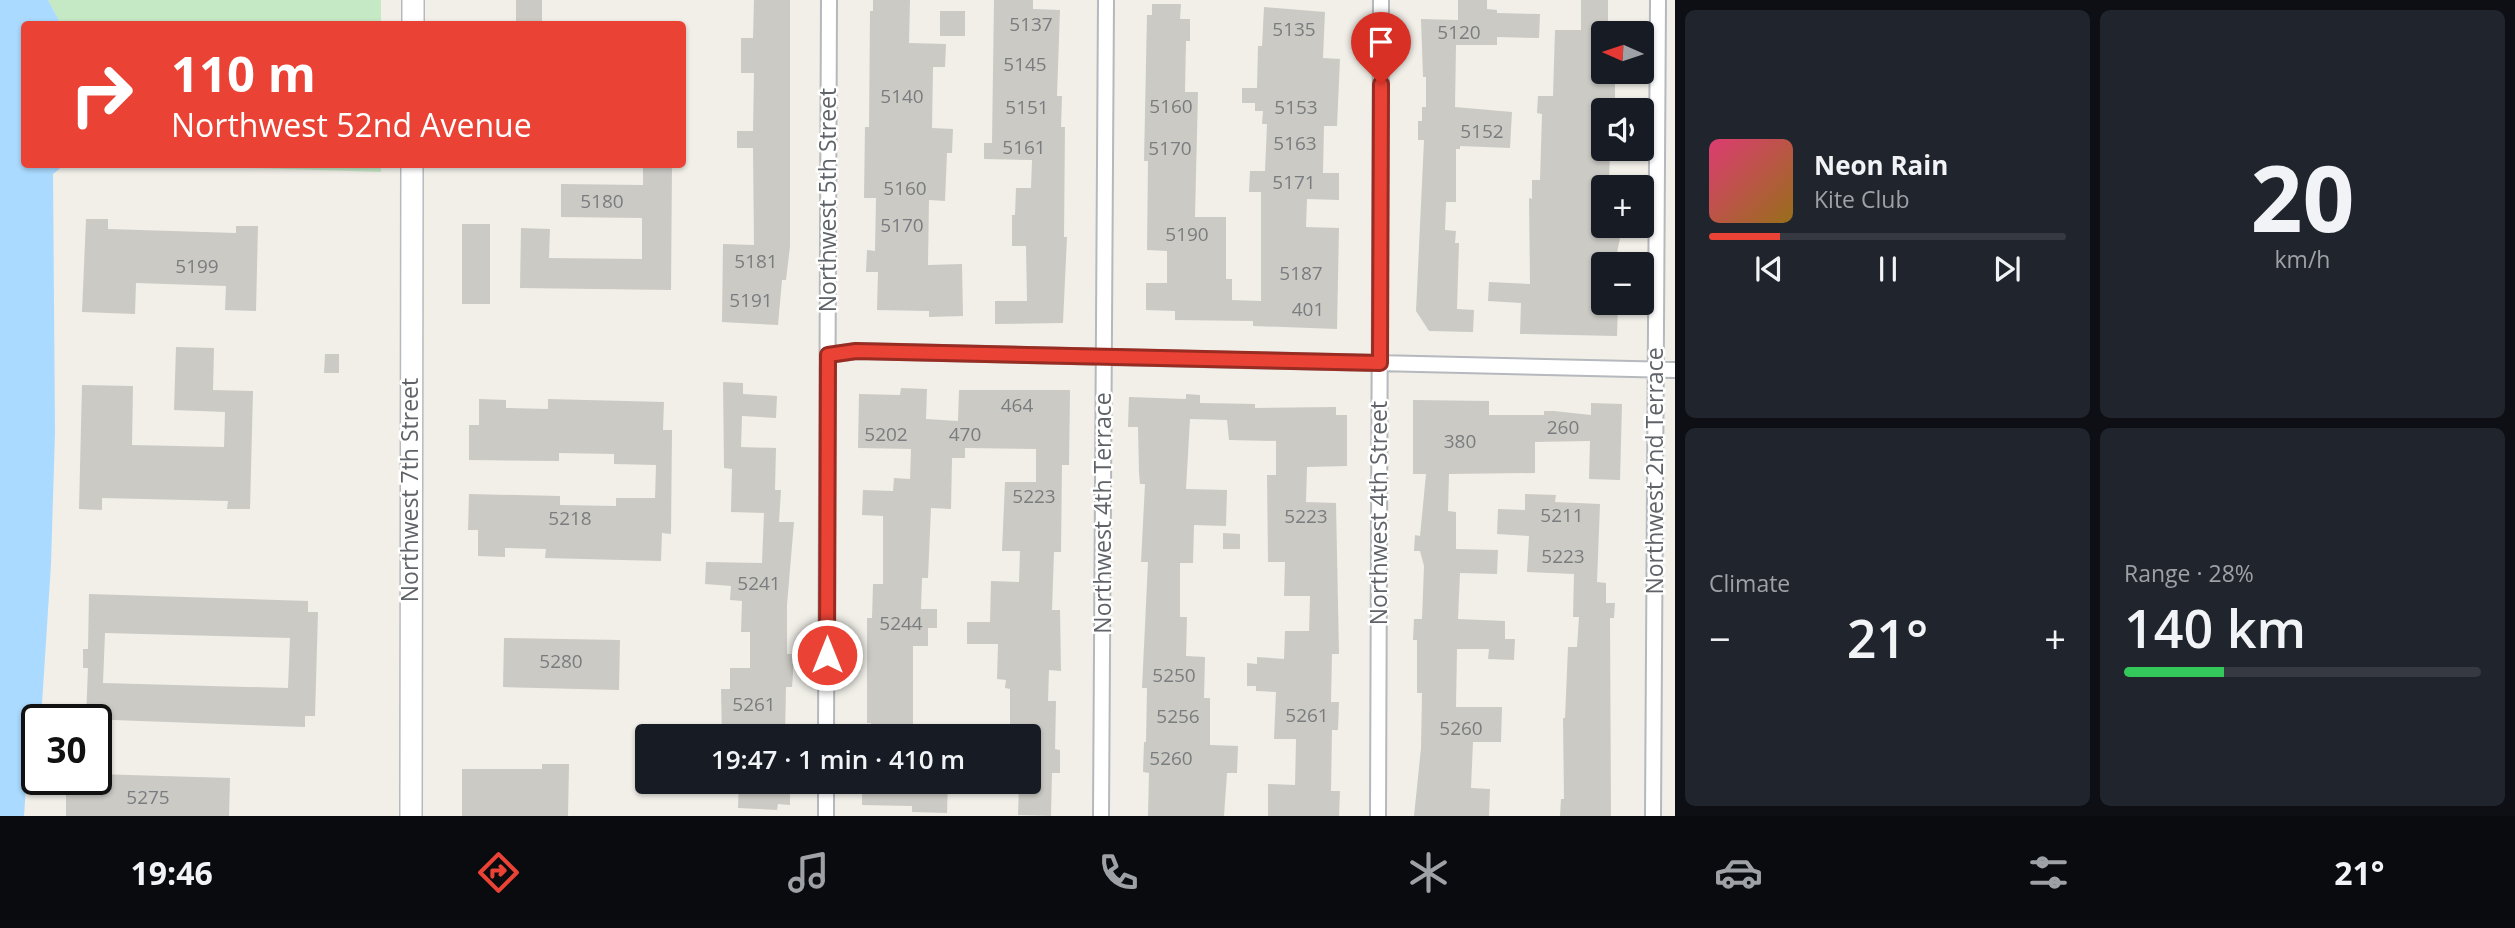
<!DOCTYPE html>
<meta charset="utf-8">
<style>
:root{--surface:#171b24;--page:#20242c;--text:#f1f3f6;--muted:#9ea1a6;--line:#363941;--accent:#ea4335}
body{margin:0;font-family:"Open Sans",sans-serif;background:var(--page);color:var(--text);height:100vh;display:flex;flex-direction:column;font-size:26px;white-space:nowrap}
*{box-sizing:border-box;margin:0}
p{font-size:23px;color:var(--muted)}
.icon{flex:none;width:38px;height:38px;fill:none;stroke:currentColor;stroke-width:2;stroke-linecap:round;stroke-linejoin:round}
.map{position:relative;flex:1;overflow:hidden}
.sheet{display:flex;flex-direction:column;gap:10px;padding:10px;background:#0d0f14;width:840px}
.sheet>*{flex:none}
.hud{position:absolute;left:21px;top:21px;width:665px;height:147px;border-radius:7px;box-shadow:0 2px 5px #0004;background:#ea4335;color:#fff;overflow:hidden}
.needle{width:46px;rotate:273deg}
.controls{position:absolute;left:1591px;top:21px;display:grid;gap:14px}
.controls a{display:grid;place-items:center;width:63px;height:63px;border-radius:7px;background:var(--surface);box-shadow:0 2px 5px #0004;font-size:35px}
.speed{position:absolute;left:21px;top:704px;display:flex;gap:14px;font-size:35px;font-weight:700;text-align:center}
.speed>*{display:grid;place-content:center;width:91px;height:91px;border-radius:50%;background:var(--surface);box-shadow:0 2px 5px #0004;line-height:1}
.speed .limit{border:4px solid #111;border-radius:10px;background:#fff;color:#111}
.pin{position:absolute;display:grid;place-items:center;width:60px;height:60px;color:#fff;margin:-72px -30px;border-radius:50% 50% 50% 0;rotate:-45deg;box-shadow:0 0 7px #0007}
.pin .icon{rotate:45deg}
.me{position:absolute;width:77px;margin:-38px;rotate:0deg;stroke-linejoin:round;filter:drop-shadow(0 0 5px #0008)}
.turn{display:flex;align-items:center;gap:24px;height:147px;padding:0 35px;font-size:32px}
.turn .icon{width:91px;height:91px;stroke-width:2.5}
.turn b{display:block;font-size:49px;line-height:60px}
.big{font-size:52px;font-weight:600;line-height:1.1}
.sheet .widget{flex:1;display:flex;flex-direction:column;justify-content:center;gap:10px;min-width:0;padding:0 24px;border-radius:10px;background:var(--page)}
.sheet .dial{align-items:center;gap:0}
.dial b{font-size:91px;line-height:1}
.song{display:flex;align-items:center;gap:21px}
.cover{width:84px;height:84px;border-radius:10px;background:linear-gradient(135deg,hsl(340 70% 55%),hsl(40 70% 35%))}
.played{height:7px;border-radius:4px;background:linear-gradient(90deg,var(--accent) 20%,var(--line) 20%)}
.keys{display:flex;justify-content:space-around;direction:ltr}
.heat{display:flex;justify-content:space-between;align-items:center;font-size:38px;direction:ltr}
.charge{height:10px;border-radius:5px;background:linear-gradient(90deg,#34c759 28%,var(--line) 0)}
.sheet .tiles{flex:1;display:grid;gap:10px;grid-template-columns:repeat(2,1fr)}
.trip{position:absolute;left:635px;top:724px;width:406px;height:70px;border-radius:7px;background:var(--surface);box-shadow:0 2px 5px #0004;font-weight:600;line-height:70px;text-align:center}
.tab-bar{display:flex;height:112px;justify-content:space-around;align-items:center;background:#090b0e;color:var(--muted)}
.tab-bar .icon{width:49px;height:49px}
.tab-bar .on{color:var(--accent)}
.tab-bar b{font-size:32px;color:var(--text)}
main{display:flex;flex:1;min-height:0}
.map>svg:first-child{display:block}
.green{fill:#c5e8c5}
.water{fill:#aadaff}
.building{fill:#cccac5;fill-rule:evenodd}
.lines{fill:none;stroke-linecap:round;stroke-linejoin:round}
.street-casing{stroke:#b5b8bc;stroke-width:18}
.secondary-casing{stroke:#b6babf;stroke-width:24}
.street{stroke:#fff;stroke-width:14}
.secondary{stroke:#fff;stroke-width:21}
.route-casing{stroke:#982c22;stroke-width:18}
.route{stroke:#ea4335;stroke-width:12}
.labels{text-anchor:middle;stroke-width:5;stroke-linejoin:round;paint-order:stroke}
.number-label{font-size:19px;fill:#7a7d7f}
.street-label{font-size:23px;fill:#5f6368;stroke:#fff}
</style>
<main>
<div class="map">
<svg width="1675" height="816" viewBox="0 0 1675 816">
<rect width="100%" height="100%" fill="#f1efe8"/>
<path class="green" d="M48,0H381V24H61Z
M381,165V172L154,165L381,164Z"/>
<path class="water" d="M0,0H48L61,24H24V164L64,165L53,174L55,432L51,564L41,719H37V744L28,757L24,816H0Z"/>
<path class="building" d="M516,0H542V24H516Z
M754,0H790V246L786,280H782L778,325L722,322L723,244L754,245L753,148H737V131H753L754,73H741V38H753Z
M873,0H910L909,43L946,44L945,67H933L932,128L953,129L952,153H947L945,201L929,200L928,265L962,264L963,316L929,317V311L877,310L878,272H866L867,250L875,251L876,198H864L865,127H869L870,11H873Z
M994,0H1033V9L1060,10L1057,96H1062L1061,127H1065L1064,237H1067L1063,323L995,324V301H1027L1026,246H1012V215H1015L1016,188H1031L1032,160L984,159V143H992Z
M1458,0H1487V9L1497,10V13L1540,14L1539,38L1497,37V45H1456L1455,107L1512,112L1510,148L1460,146V149H1456V202H1446L1445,230L1456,231L1455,243H1459L1457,309L1474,310L1473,332L1429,331L1416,311L1424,140H1418V121H1422V107H1426V77H1423L1421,19L1458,20Z
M1581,0H1608V33H1603V72H1615V110H1603V149H1610L1609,187H1603V232L1621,233L1615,263H1603V306H1618L1617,336L1520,334L1521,303L1488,301L1489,282L1530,284L1529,198L1532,199V180H1540L1542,114L1537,113L1538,96H1553L1555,30H1581Z
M1152,4H1181L1180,19H1190V41H1186L1185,92H1198L1195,217H1226V279H1232V300L1261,301V192H1249L1250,171H1265L1267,124H1262L1263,111H1255V103H1242V88H1257L1258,46H1262L1264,7L1325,12L1323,58L1340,59L1337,126H1324L1323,173H1339V200L1307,199L1306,227L1339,228L1337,329L1253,326V321L1175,320V311L1146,310V283H1167V251L1147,250L1148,161H1144L1147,15H1152Z
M940,11H965V36H940Z
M643,164H672L671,290L520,288L521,228L550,229L549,258L642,259V218L561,217V184L643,185Z
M86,219H108V229L236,233V226H258L256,311L225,310L226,286L136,283L135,314L82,312Z
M462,224H490V304H462Z
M176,347L214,348L213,390L253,391L250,509H227L228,501L102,498V510L79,509L82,385L133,386L132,445L224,447L225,412L174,410Z
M325,354H339V373H324Z
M723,382L743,383V394L777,396L776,418L742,416L741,447L776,448L775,490H781L779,522H794L787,605V654H793V674L792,687H786L785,737H722L721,689H730V668H750V632H741L742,601L730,600L731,586L705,584L706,562L762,563L764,513L731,512L732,469L724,468Z
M901,388L927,389L926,419L958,421L959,390H1070L1069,465H1062L1061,552H1054L1052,610H1060L1061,671L1049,670L1048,701H1056L1055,749L1060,750V773H1052L1051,816L1018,815L1019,784H1029V731H1010V689L1005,688L1006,680L997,679L998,644H967V622H990L991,581L1019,582L1020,551H1002L1005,482H1036V449L965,448V458H952L951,509L931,508L928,578H922L921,609H937V628H928V646H913V737H871V723H867V618H872L873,584H883V516L862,515L863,490L893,491L894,478L910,479L911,449L858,448L859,394L900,395Z
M1186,394L1200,395V403L1255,404V408L1336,407V415H1347V466L1307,467L1306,502L1336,503L1339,654H1332L1331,702H1339L1338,730H1332L1331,791H1340L1339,816H1268V784L1295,785L1296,739H1274L1276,692L1256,691V686H1247V663L1257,664V657L1284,659L1285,631H1309L1310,596H1284L1285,562H1268L1267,475H1276V441L1229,440L1227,420L1190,419L1186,489L1227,490L1226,526L1194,525L1193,563H1180V617H1187L1186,656L1205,657L1204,698H1210V745L1238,746L1237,773H1227L1224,816H1148L1149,773L1143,772L1144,742H1146L1147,688H1142L1148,562H1141L1145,484H1140L1139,473L1138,427H1128L1129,397L1186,399Z
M479,399L506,400V408L548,409V399L664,402L663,430H672L671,534L662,533L661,561L545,558L546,549L505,548V557L478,556V530H468L469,494L560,496V505L616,506V498H655L656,465L614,464V454L559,453V461L469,460V425H479Z
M1413,400L1489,401V415H1544V411H1554L1591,415V403L1622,404L1620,480L1589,479L1590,441L1535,442V473L1449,474L1448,511L1456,512V549L1498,550L1497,574L1460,573L1458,619L1505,621V639H1515L1514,660L1488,659L1489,649H1457L1456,707H1502L1501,742H1473L1471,788L1490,789L1489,816H1414L1421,748L1422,693H1417V640H1413L1414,619H1422L1424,566L1420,551H1414L1415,535L1420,536L1426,474H1413Z
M1525,494L1556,495L1555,502L1600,504L1597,582L1606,583V603H1615L1614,618H1610L1611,816H1560L1561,799H1564L1563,718H1565L1568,647H1577L1579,617H1573L1574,574L1527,572L1529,536L1497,534L1498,509L1525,510Z
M1223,533L1240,534V549H1223Z
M89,594L308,601V612H318L315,716H305V727L86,719L88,668H83V649H88ZM105,633L290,638L288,688L103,683Z
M504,638L620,640L619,690L503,687Z
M542,764H569L568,816H462V769H542Z
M96,774L230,778L229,816H66V779H96Z
M739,782H790V805L778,804L777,810L738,808Z
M870,782H948L947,813L912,812V806L862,805V784Z"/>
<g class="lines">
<g class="street-casing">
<path id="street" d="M828,355L856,351L1675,370
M826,737L829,0
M826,816V782
M1101,816L1106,0
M1378,816L1381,0
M1653,816L1658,0"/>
</g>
<g class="secondary-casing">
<path id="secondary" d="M413,24V0
M411,816L412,164"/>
</g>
<use href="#street" class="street"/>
<use href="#secondary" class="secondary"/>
</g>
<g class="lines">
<g class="route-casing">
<path id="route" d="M827,655L828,355L856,351L1380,363L1381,84"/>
</g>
<use href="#route" class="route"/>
</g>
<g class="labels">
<g class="number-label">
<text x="1031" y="31">5137</text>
<text x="1294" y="36">5135</text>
<text x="1459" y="39">5120</text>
<text x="1025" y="71">5145</text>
<text x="902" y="103">5140</text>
<text x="1171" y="113">5160</text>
<text x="1027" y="114">5151</text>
<text x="1296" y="114">5153</text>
<text x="1482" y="138">5152</text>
<text x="1295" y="150">5163</text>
<text x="1024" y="154">5161</text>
<text x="1170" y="155">5170</text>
<text x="1294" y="189">5171</text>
<text x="905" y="195">5160</text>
<text x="602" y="208">5180</text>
<text x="902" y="232">5170</text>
<text x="1187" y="241">5190</text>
<text x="756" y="268">5181</text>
<text x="197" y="273">5199</text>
<text x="1301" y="280">5187</text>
<text x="751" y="307">5191</text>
<text x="1308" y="316">401</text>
<text x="1017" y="412">464</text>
<text x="1563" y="434">260</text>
<text x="886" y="441">5202</text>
<text x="965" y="441">470</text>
<text x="1460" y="448">380</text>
<text x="1034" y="503">5223</text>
<text x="1562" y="522">5211</text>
<text x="1306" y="523">5223</text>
<text x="570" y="525">5218</text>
<text x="1563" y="563">5223</text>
<text x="759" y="590">5241</text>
<text x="901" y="630">5244</text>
<text x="561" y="668">5280</text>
<text x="1174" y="682">5250</text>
<text x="754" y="711">5261</text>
<text x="1307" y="722">5261</text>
<text x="1178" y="723">5256</text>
<text x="1461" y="735">5260</text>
<text x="1171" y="765">5260</text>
<text x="148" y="804">5275</text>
</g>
<g class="street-label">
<text transform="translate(828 200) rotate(-90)" y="8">Northwest 5th Street</text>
<text transform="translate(1655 471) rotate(-90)" y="8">Northwest 2nd Terrace</text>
<text transform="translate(410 490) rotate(-90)" y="8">Northwest 7th Street</text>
<text transform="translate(1103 513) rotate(-90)" y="8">Northwest 4th Terrace</text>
<text transform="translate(1379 513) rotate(-90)" y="8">Northwest 4th Street</text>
</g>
</g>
</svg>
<div class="controls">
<a><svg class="needle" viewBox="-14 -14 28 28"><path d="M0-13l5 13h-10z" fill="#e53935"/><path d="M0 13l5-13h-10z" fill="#9ea1a6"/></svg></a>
<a><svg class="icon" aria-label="sound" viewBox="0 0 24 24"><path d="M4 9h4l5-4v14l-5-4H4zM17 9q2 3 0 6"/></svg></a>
<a>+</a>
<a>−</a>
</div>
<div class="speed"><div class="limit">30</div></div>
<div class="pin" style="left:1381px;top:84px;background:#d93025"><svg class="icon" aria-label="arrive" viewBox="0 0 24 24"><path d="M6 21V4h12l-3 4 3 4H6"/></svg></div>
<svg class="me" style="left:827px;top:655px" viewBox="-20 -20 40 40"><circle r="17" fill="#ea4335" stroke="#fff" stroke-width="3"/><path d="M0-11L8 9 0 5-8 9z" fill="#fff"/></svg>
<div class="trip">19:47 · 1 min · 410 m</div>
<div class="hud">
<div class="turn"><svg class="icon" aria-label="right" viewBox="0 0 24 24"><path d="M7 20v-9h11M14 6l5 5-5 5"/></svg><div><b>110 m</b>Northwest 52nd Avenue</div></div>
</div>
</div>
<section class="sheet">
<div class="tiles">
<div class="widget">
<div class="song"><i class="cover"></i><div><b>Neon Rain</b><p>Kite Club</p></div></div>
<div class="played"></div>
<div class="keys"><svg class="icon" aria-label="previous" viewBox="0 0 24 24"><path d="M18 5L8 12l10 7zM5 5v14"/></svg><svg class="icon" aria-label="pause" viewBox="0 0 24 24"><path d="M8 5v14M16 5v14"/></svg><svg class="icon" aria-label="next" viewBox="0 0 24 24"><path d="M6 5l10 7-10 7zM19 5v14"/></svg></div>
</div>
<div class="widget dial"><b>20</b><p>km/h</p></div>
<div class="widget"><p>Climate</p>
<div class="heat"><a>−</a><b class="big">21°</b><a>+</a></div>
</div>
<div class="widget"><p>Range · 28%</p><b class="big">140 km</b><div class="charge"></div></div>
</div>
</section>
</main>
<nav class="tab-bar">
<b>19:46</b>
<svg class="icon on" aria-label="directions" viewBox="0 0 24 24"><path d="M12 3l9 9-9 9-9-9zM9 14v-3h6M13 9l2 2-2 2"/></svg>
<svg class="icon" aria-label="music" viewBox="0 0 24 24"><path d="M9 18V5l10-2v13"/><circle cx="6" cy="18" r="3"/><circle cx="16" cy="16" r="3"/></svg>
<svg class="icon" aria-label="phone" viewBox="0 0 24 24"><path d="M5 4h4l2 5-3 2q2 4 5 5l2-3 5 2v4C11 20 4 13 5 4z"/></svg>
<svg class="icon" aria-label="climate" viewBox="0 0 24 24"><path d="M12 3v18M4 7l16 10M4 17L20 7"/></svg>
<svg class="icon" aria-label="car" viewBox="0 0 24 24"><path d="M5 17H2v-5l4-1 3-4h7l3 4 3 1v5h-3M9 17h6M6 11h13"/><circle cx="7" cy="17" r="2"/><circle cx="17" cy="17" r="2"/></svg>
<svg class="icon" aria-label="filters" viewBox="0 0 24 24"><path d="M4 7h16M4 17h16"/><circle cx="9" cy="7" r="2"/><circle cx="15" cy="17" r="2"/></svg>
<b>21°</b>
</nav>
